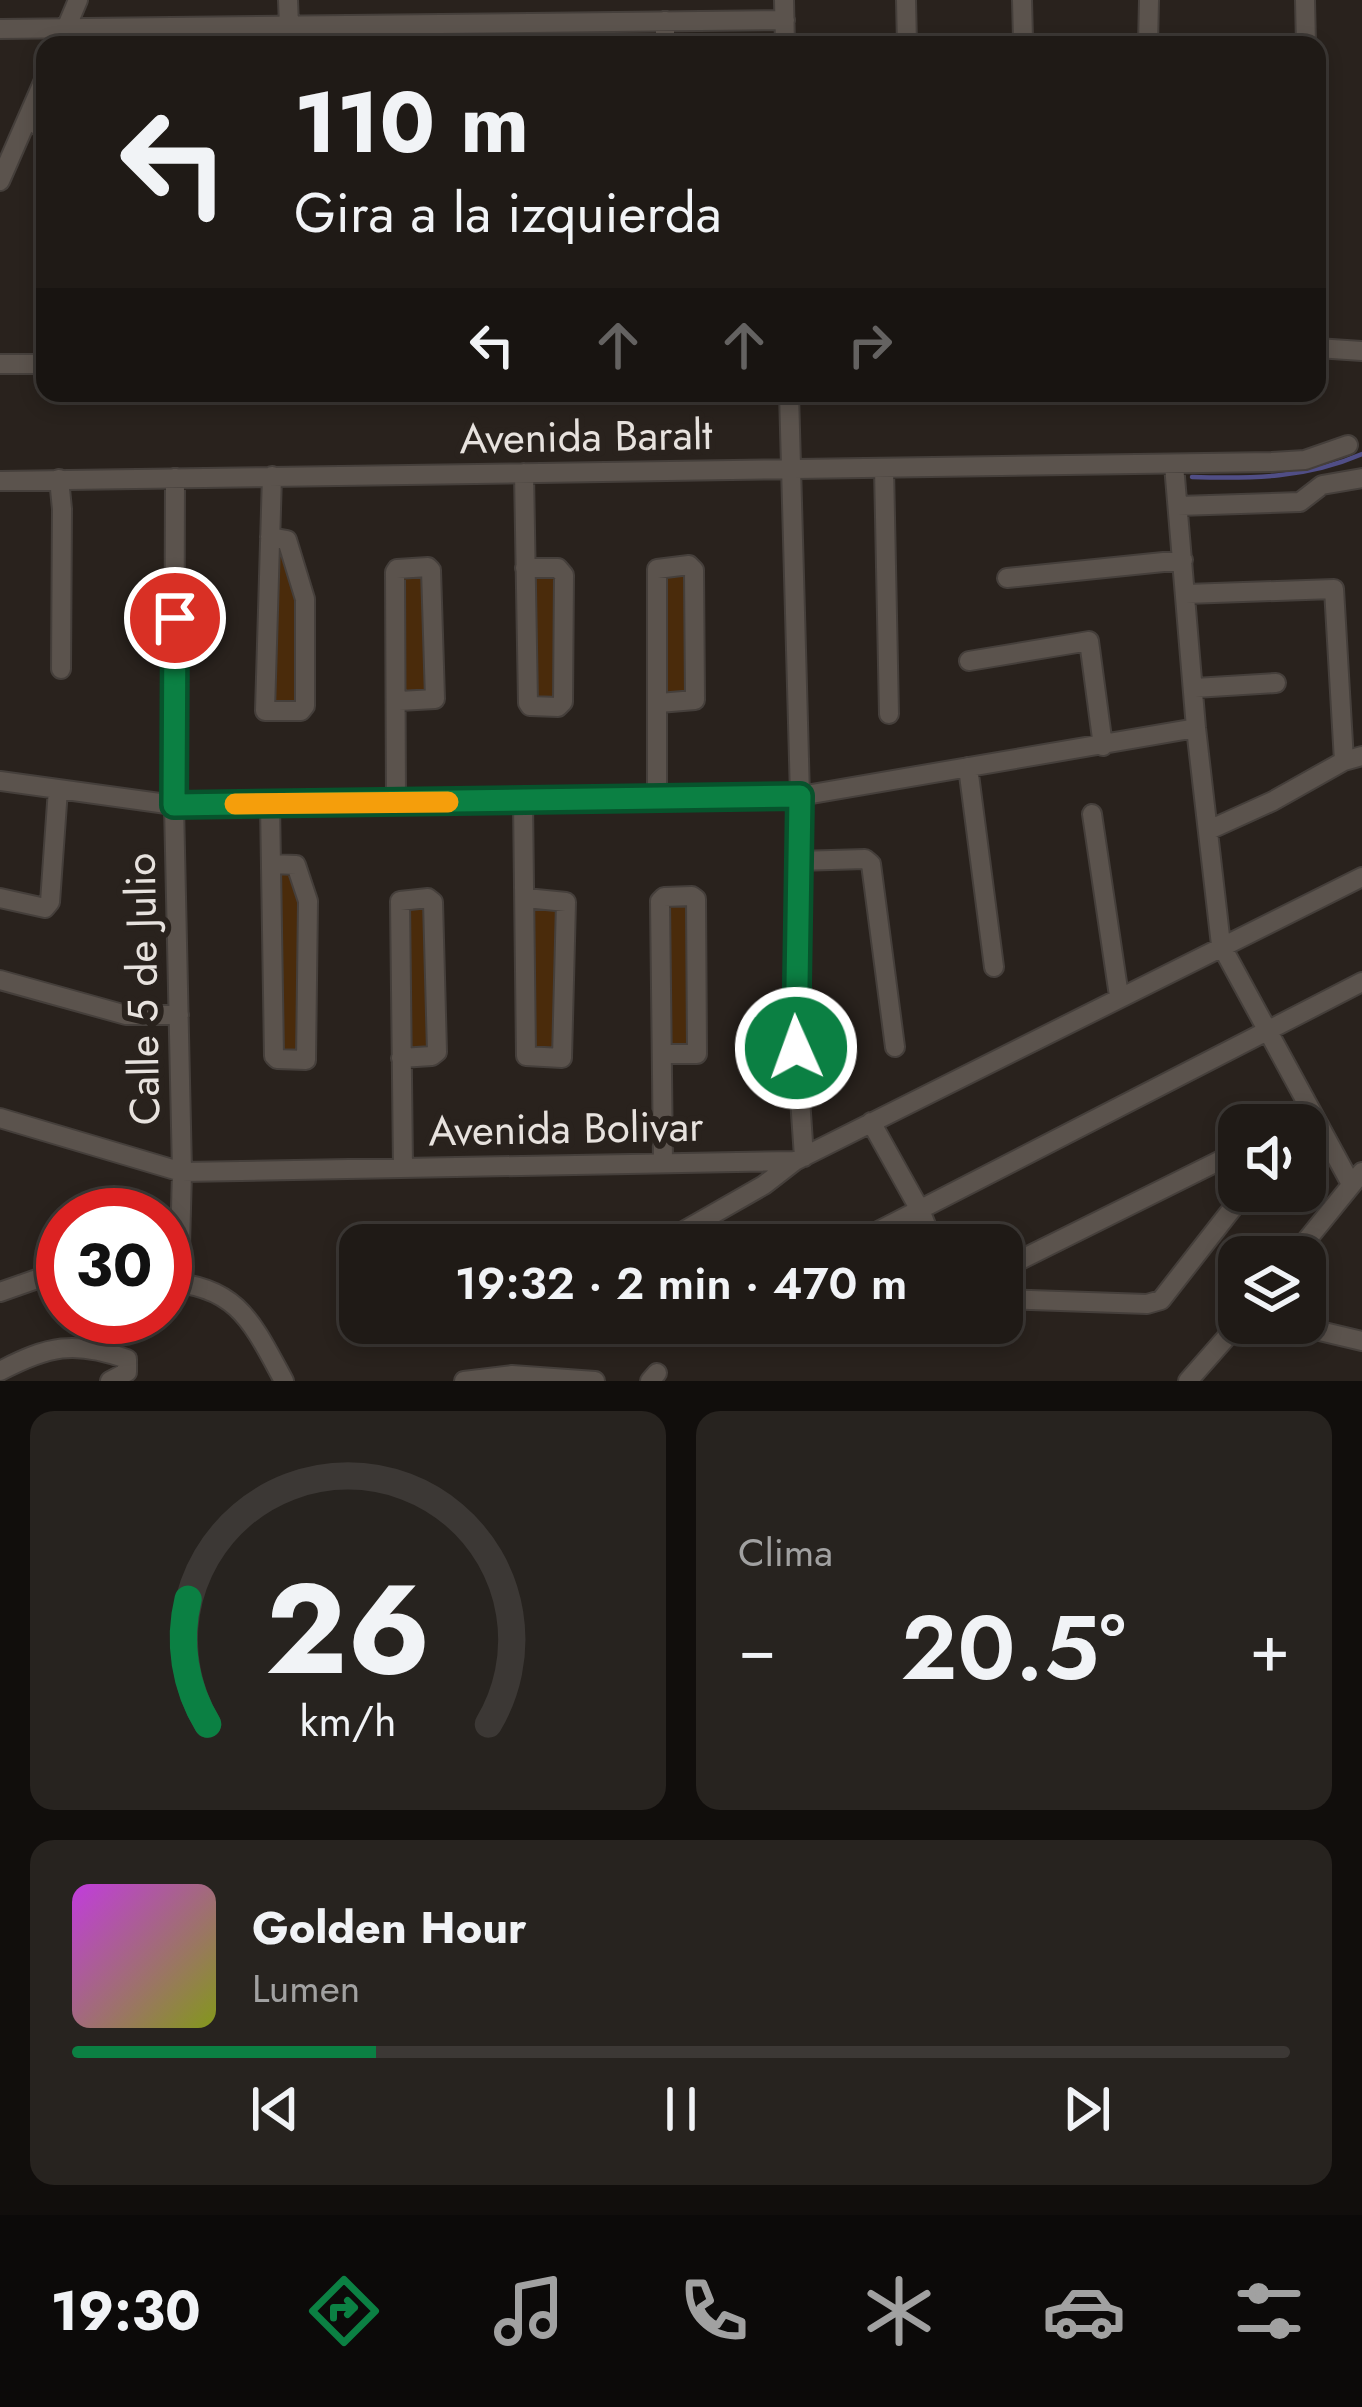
<!DOCTYPE html>
<html lang="es">
<meta charset="utf-8">
<style>
:root{--surface:#1f1a16;--page:#27231f;--text:#f1f3f6;--muted:#a1a1a1;--line:#3c3835;--accent:#0b8043}
body{margin:0;font-family:Jost,sans-serif;background:var(--page);color:var(--text);height:100vh;display:flex;flex-direction:column;font-size:45px;white-space:nowrap}
*{box-sizing:border-box;margin:0}
p{font-size:39px;color:var(--muted)}
.icon{flex:none;width:66px;height:66px;fill:none;stroke:currentColor;stroke-width:2;stroke-linecap:round;stroke-linejoin:round}
.map{position:relative;height:1381px;overflow:hidden}
.panel{display:flex;flex-direction:column;gap:30px;padding:30px;background:#110e0c;flex:1}
.panel>*{flex:none}
.top-card{position:absolute;left:36px;top:36px;width:1290px;height:366px;border-radius:24px;box-shadow:0 6px 18px #0003,0 0 0 3px var(--line);background:#1f1a16;color:var(--text);overflow:hidden}
.buttons{position:absolute;left:1218px;top:1104px;display:grid;gap:24px}
.buttons a{display:grid;place-items:center;width:108px;height:108px;border-radius:24px;background:var(--surface);box-shadow:0 6px 18px #0003,0 0 0 3px var(--line);font-size:60px}
.speed{position:absolute;left:36px;top:1188px;display:flex;gap:24px;font-size:60px;font-weight:700;text-align:center}
.speed>*{display:grid;place-content:center;width:156px;height:156px;border-radius:50%;background:var(--surface);box-shadow:0 6px 18px #0003,0 0 0 3px var(--line);line-height:1}
.speed .limit{border:18px solid #d22;background:#fff;color:#111}
.pin{position:absolute;display:grid;place-items:center;width:102px;height:102px;color:#fff;margin:-51px;border:6px solid #fff;border-radius:50%;box-shadow:0 3px 12px #0007}
.me{position:absolute;width:132px;margin:-66px;rotate:358deg;stroke-linejoin:round;filter:drop-shadow(0 0 9px #0008)}
.turn{display:flex;align-items:center;gap:42px;height:252px;padding:0 60px;font-size:54px}
.turn .icon{width:156px;height:156px;stroke-width:2.5}
.turn b{display:block;font-size:84px;line-height:102px}
.lanes{display:flex;align-items:center;height:114px;padding:0 60px;background:#0003;justify-content:center;gap:60px;direction:ltr}
.lanes .off{opacity:.35}
.big{font-size:90px;font-weight:600;line-height:1.1}
.panel .tile{flex:1;display:flex;flex-direction:column;justify-content:center;gap:18px;min-width:0;padding:0 42px;border-radius:24px;background:var(--page)}
.panel .dial{align-items:center;gap:0}
.dial svg{height:312px;overflow:visible;fill:none;stroke:var(--line);stroke-width:7;stroke-linecap:round;text-anchor:middle}
.dial text{fill:var(--text);stroke:none}
.song{display:flex;align-items:center;gap:36px}
.cover{width:144px;height:144px;border-radius:18px;background:linear-gradient(135deg,hsl(290 70% 55%),hsl(70 70% 35%))}
.played{height:12px;border-radius:6px;background:linear-gradient(90deg,var(--accent) 25%,var(--line) 25%)}
.keys{display:flex;justify-content:space-around;direction:ltr}
.heat{display:flex;justify-content:space-between;align-items:center;font-size:66px;direction:ltr}
.panel .tiles{flex:1;display:grid;gap:30px;grid-template-columns:1fr 1fr}
.tile:last-child{grid-column:span 2}
.trip{position:absolute;left:339px;top:1224px;width:684px;height:120px;border-radius:24px;background:var(--surface);box-shadow:0 6px 18px #0003,0 0 0 3px var(--line);font-weight:600;line-height:120px;text-align:center}
.tabs{display:flex;height:192px;justify-content:space-around;align-items:center;background:#0c0a09;color:var(--muted)}
.tabs .icon{width:84px;height:84px}
.tabs .active{color:var(--accent)}
.tabs b{font-size:54px;color:var(--text)}
.map>svg:first-child{display:block}
.green{fill:#4a2b0b}
.lines{fill:none;stroke-linecap:round;stroke-linejoin:round}
.stream{stroke:#504e86;stroke-width:4.5}
.minor-casing{stroke:#453f3b;stroke-width:22}
.minor{stroke:#5b534d;stroke-width:18}
.route-casing{stroke:#07532c;stroke-width:30}
.route{stroke:#0b8043;stroke-width:21}
.slow{stroke:#f59e0b;stroke-width:21}
.labels{text-anchor:middle;stroke-width:12;stroke-linejoin:round;paint-order:stroke}
.street-label{font-size:42px;fill:#e7e2de;stroke:#29221d}
</style>
<div class="map">
<svg width="1362" height="1381" viewBox="0 0 1362 1381">
<rect width="100%" height="100%" fill="#29221d"/>
<path class="green" d="M282,547L295,595L297,704H271L276,548Z
M687,572L689,698L665,697V573Z
M531,574L557,575L556,700H533Z
M426,575L428,695L403,696L402,576Z
M295,871L304,896L305,1051L279,1049L278,872Z
M426,904L429,1049L407,1050V905Z
M667,904H689L690,1048L667,1047Z
M533,906H558L557,1050L534,1049Z"/>
<g class="lines">
<path class="stream" d="M1192,477C1252,479 1307,478 1362,454"/>
<g class="minor-casing">
<path id="minor" d="M288,0L289,25
M784,0L785,45
M906,0L907,45
M1022,0L1023,39
M1305,0L1306,45
M0,29L785,20
M59,45L78,0
M665,45V21
M1148,45L1149,0
M28,118L44,130V296
M0,181L45,78
M1317,348L1362,351
M0,364H45
M789,393L800,796L794,1011L804,1157
M1174,465L1196,728L1221,945L1351,1184
M884,468L889,714
M524,473L528,703L530,706L558,707L563,702L564,575L558,568H525
M175,478L174,805L182,1172L179,1283
M59,479L62,509L61,669
M0,481L1272,462L1305,460L1348,445
M1178,506L1300,502L1322,485L1362,478
M270,537L287,540L305,599V706L301,711H265L272,476
M1007,578L1183,560
M1186,594L1334,589L1344,761
M969,661L1089,641L1103,746
M1195,688L1276,683
M968,767L994,967
M0,781L174,805L800,796L1196,728
M657,799V569L689,565L694,570L695,700L659,703
M523,801L526,1056L562,1058L566,902L526,898
M396,802L395,572L397,569L428,567L431,570L435,699L399,701
M270,804L274,1056L277,1059L306,1060L308,901L296,865L272,864
M1092,814L1119,996
M1209,830L1273,801L1344,761L1362,756
M797,861L865,859L871,864L895,1047
M0,898L45,908L50,902L58,789
M0,980L126,1015H179
M662,1054H697L696,899L692,896L664,897L660,901L663,1161
M401,1058L432,1056L437,1052L433,902L428,898L400,901L403,1167
M0,1118L182,1172L795,1161L1362,877
M871,1122L920,1210L934,1245
M680,1233L764,1185L795,1161
M851,1245L1362,982
M1293,1257L1362,1172
M1002,1269L1239,1151
M165,1282C238,1285 253,1324 284,1381
M0,1292L37,1279L63,1278
M1002,1299L1147,1304L1161,1300L1246,1191
M1286,1323L1362,1341
M0,1371C48,1346 74,1340 127,1359V1372L110,1381
M464,1381L512,1375L595,1381
M650,1381L657,1373
M1188,1381L1239,1323"/>
</g>
<use href="#minor" class="minor"/>
</g>
<g class="lines">
<g class="route-casing">
<path id="route" d="M175,618L174,805L800,796L796,1048"/>
</g>
<use href="#route" class="route"/>
<path class="slow" d="M235,804L448,802"/>
</g>
<g class="labels">
<g class="street-label">
<text transform="translate(586 436) rotate(-1)" y="15">Avenida Baralt</text>
<text transform="translate(142 989) rotate(-91)" y="15">Calle 5 de Julio</text>
<text transform="translate(566 1128) rotate(-1)" y="15">Avenida Bolivar</text>
</g>
</g>
</svg>
<div class="buttons">
<a><svg class="icon" aria-label="sound" viewBox="0 0 24 24"><path d="M4 9h4l5-4v14l-5-4H4zM17 9q2 3 0 6"/></svg></a>
<a><svg class="icon" aria-label="layers" viewBox="0 0 24 24"><path d="M12 4l9 5-9 5-9-5zM3 14l9 5 9-5"/></svg></a>
</div>
<div class="speed"><div class="limit">30</div></div>
<div class="pin" style="left:175px;top:618px;background:#d93025"><svg class="icon" aria-label="arrive" viewBox="0 0 24 24"><path d="M6 21V4h12l-3 4 3 4H6"/></svg></div>
<svg class="me" style="left:796px;top:1048px" viewBox="-20 -20 40 40"><circle r="17" fill="#0b8043" stroke="#fff" stroke-width="3"/><path d="M0-11L8 9 0 5-8 9z" fill="#fff"/></svg>
<div class="trip">19:32 · 2 min · 470 m</div>
<div class="top-card">
<div class="turn"><svg class="icon" aria-label="left" viewBox="0 0 24 24"><path d="M17 20v-9H6M10 6l-5 5 5 5"/></svg><div><b>110 m</b>Gira a la izquierda</div></div>
<div class="lanes"><svg class="icon" aria-label="left" viewBox="0 0 24 24"><path d="M17 20v-9H6M10 6l-5 5 5 5"/></svg><svg class="icon off" aria-label="ahead" viewBox="0 0 24 24"><path d="M12 20V5M6 11l6-6 6 6"/></svg><svg class="icon off" aria-label="ahead" viewBox="0 0 24 24"><path d="M12 20V5M6 11l6-6 6 6"/></svg><svg class="icon off" aria-label="right" viewBox="0 0 24 24"><path d="M7 20v-9h11M14 6l5 5-5 5"/></svg></div>
</div>
</div>
<section class="panel">
<div class="tiles">
<div class="tile dial"><svg viewBox="0 0 100 80">
<path d="M14 69A42 42 0 1 1 86 69"/>
<path d="M14 69A42 42 0 0 1 9 37" stroke="#0b8043"/>
<text x="50" y="56" font-size="32" font-weight="700">26</text>
<text x="50" y="72" font-size="11">km/h</text>
</svg></div>
<div class="tile"><p>Clima</p>
<div class="heat"><a>−</a><b class="big">20.5°</b><a>+</a></div>
</div>
<div class="tile">
<div class="song"><i class="cover"></i><div><b>Golden Hour</b><p>Lumen</p></div></div>
<div class="played"></div>
<div class="keys"><svg class="icon" aria-label="previous" viewBox="0 0 24 24"><path d="M18 5L8 12l10 7zM5 5v14"/></svg><svg class="icon" aria-label="pause" viewBox="0 0 24 24"><path d="M8 5v14M16 5v14"/></svg><svg class="icon" aria-label="next" viewBox="0 0 24 24"><path d="M6 5l10 7-10 7zM19 5v14"/></svg></div>
</div>
</div>
</section>
<nav class="tabs">
<b>19:30</b>
<svg class="icon active" aria-label="directions" viewBox="0 0 24 24"><path d="M12 3l9 9-9 9-9-9zM9 14v-3h6M13 9l2 2-2 2"/></svg>
<svg class="icon" aria-label="music" viewBox="0 0 24 24"><path d="M9 18V5l10-2v13"/><circle cx="6" cy="18" r="3"/><circle cx="16" cy="16" r="3"/></svg>
<svg class="icon" aria-label="phone" viewBox="0 0 24 24"><path d="M5 4h4l2 5-3 2q2 4 5 5l2-3 5 2v4C11 20 4 13 5 4z"/></svg>
<svg class="icon" aria-label="climate" viewBox="0 0 24 24"><path d="M12 3v18M4 7l16 10M4 17L20 7"/></svg>
<svg class="icon" aria-label="car" viewBox="0 0 24 24"><path d="M5 17H2v-5l4-1 3-4h7l3 4 3 1v5h-3M9 17h6M6 11h13"/><circle cx="7" cy="17" r="2"/><circle cx="17" cy="17" r="2"/></svg>
<svg class="icon" aria-label="filters" viewBox="0 0 24 24"><path d="M4 7h16M4 17h16"/><circle cx="9" cy="7" r="2"/><circle cx="15" cy="17" r="2"/></svg>
</nav>
